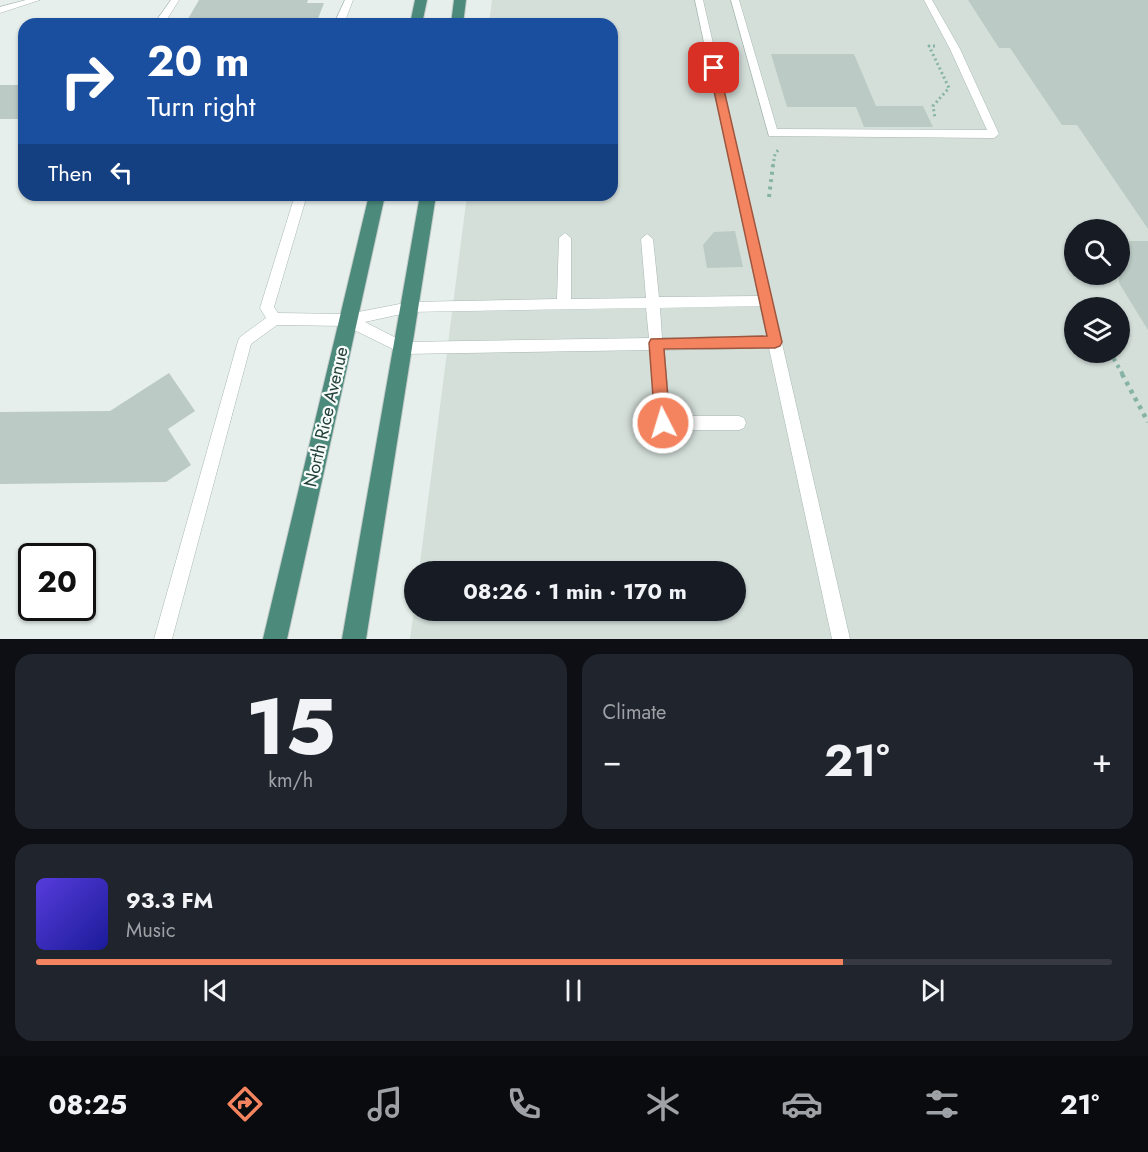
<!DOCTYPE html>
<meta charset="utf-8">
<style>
:root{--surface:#171b24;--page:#20242c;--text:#f1f3f6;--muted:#9ea1a6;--line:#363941;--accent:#f4845f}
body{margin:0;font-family:Jost,sans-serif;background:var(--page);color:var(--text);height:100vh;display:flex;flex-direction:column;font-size:22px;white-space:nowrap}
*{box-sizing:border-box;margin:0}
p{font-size:20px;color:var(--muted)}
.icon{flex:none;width:33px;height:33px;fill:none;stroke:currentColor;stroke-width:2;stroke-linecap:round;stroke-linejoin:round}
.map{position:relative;height:639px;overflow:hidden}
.side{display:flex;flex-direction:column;gap:15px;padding:15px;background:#0d0f14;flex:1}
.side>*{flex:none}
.guide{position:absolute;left:18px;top:18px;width:600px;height:183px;border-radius:18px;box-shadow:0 2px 4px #0004;background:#1a4fa0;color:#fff;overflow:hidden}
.fabs{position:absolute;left:1064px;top:219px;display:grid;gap:12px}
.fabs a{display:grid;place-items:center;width:66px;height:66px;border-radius:50%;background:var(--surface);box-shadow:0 2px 4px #0004;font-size:30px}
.speed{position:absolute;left:18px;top:543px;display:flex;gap:12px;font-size:30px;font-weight:700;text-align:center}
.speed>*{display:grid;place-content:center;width:78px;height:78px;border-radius:50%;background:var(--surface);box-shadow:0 2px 4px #0004;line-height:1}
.speed .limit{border:3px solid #111;border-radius:9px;background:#fff;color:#111}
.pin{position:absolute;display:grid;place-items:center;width:51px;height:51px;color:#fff;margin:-26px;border-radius:12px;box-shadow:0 3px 9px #0006}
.me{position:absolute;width:66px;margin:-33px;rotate:355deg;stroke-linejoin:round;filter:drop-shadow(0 0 4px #0008)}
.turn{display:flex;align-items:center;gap:21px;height:126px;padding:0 30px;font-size:27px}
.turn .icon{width:78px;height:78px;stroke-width:2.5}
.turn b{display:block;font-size:42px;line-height:51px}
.then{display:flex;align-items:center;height:57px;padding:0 30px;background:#0003;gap:12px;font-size:22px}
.big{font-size:45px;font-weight:700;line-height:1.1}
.side .widget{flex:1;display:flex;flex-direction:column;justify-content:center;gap:9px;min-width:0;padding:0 21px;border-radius:18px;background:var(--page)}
.side .dial{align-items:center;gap:0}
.dial b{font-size:78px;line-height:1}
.song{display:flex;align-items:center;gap:18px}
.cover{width:72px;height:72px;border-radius:9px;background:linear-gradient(135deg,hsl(250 70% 55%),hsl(240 70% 35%))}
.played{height:6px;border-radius:3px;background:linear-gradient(90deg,var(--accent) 75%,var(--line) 75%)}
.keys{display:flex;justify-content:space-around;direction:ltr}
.heat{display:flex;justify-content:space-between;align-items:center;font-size:33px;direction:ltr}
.side .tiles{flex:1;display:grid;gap:15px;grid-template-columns:1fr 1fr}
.widget:last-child{grid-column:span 2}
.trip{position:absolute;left:404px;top:561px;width:342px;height:60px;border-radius:30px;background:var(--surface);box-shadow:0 2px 4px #0004;font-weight:700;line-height:60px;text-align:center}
.tab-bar{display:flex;height:96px;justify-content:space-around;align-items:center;background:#090b0e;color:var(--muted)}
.tab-bar .icon{width:42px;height:42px}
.tab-bar .active{color:var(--accent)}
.tab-bar b{font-size:27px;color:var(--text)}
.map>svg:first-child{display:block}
.built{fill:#d4dfda;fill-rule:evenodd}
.building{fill:#bbcac4}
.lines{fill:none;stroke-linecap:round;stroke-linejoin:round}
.service-casing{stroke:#a8b8b2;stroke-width:1}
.trunk-casing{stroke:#c2cac8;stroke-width:2}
.path-far2{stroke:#86b3a5;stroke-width:3;stroke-dasharray:2 3;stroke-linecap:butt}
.path-far1{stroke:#86b3a5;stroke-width:4;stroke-dasharray:3 4.5;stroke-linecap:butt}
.path{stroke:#86b3a5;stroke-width:4.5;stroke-dasharray:4 5;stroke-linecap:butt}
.service{fill:#fff;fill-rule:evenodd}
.trunk{fill:#4c8a7c;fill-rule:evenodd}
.route{fill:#f4845f;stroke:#9f563e;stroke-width:1.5}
.labels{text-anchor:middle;stroke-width:4.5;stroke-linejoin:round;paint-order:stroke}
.street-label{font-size:18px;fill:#24423a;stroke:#f7fbf9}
</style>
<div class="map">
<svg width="1148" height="639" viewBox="0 0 1148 639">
<rect width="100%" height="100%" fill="#e6efeb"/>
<path class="built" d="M492,0H1148V639H410L414,610H735V572L419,571L467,195H612V24H489ZM1074,230H1119V274H1074ZM1074,308H1119V352H1074Z"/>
<path class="building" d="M199,0H308L307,3H324L316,24H185Z
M968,0H1148V229L1077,125H1062L1010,48H999Z
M771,54H854L876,106H923L933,127H864L856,107H787Z
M0,85H24V119H0Z
M735,231L743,267L707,268L703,245L714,232Z
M1119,241H1148V330L1119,283Z
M169,373L195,411L168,429L191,465L166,482L0,484V412L110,411Z"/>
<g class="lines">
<g class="service-casing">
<path id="service" d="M26,0H40L0,13V7Z
M171,0H179L164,24H154Z
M345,0H353L344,24H334Z
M695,0H703L850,639H832L769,348L664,350L670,416H739L744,418L746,423L744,428L739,430H663L658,428L656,423L650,350L403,354L346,326L277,325L251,344L172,639H154L238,341L240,337L266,318L260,308L295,195H307L274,307L278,313L348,314L410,302L557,299L559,238L565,233L571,238V299L646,298L641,239L647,234L653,239L659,297L758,296ZM760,306L767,336L662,338L660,308ZM646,308L649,338L404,342L365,322L410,312Z
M731,0H739L777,129L987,130L950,49L924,0H932L960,49L999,134L994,138L769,136Z"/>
</g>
<g class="trunk-casing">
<path id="trunk" d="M415,0H427L422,24H410Z
M454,0H466L463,24H451Z
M369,195H385L287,639H263Z
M420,195H436L366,639H342Z"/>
</g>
<path class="path-far2" d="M935,46H929L949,88L933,106L935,118
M773,166L775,154L779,149"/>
<path class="path-far1" d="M769,197L773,165
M1110,352L1123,375"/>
<path class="path" d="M1122,374L1148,422"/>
<use href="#service" class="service"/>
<use href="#trunk" class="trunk"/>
</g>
<path class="route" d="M714,65L719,68L782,342L780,346L775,348L664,349L670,423L668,428L663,430L657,428L655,423L649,343L651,339L767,336L709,68Z"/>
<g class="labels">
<g class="street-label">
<text transform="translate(326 417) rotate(-77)" y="6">North Rice Avenue</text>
</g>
</g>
</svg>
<div class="fabs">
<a><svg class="icon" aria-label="search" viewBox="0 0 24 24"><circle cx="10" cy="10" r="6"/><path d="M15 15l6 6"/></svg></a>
<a><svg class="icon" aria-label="layers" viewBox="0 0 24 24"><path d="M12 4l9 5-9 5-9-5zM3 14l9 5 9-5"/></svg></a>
</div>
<div class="speed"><div class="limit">20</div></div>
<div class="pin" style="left:714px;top:68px;background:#d93025"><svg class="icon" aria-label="arrive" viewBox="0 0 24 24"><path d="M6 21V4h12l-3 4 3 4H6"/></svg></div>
<svg class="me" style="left:663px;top:423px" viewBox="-20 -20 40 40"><circle r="17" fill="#f4845f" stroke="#fff" stroke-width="3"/><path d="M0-11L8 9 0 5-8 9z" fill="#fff"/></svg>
<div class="trip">08:26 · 1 min · 170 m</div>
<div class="guide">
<div class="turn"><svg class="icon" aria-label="right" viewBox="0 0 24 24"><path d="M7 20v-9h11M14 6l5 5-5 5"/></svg><div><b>20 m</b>Turn right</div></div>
<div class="then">Then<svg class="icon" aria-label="left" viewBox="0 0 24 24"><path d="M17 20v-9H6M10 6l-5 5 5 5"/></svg></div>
</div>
</div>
<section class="side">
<div class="tiles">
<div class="widget dial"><b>15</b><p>km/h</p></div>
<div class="widget"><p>Climate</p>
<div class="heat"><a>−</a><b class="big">21°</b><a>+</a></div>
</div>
<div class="widget">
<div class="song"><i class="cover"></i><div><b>93.3 FM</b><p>Music</p></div></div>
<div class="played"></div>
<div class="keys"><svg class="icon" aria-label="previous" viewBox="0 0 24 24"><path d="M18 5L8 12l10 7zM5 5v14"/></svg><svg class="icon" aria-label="pause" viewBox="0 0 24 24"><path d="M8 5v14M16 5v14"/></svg><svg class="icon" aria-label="next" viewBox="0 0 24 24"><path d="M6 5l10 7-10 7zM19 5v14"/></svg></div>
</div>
</div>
</section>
<nav class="tab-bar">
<b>08:25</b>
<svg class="icon active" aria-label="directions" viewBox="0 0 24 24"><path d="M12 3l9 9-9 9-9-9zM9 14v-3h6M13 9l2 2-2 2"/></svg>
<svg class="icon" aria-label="music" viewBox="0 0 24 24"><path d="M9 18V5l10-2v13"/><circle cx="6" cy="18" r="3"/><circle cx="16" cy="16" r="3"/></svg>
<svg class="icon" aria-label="phone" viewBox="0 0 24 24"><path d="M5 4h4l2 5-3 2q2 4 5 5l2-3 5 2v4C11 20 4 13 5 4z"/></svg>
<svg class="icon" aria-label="climate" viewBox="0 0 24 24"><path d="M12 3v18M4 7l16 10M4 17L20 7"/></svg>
<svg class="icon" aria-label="car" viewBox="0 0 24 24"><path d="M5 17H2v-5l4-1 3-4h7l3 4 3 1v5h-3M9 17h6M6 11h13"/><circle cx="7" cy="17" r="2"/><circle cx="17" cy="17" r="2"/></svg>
<svg class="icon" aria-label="filters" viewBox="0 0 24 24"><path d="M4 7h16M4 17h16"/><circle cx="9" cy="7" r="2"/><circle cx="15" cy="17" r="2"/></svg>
<b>21°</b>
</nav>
